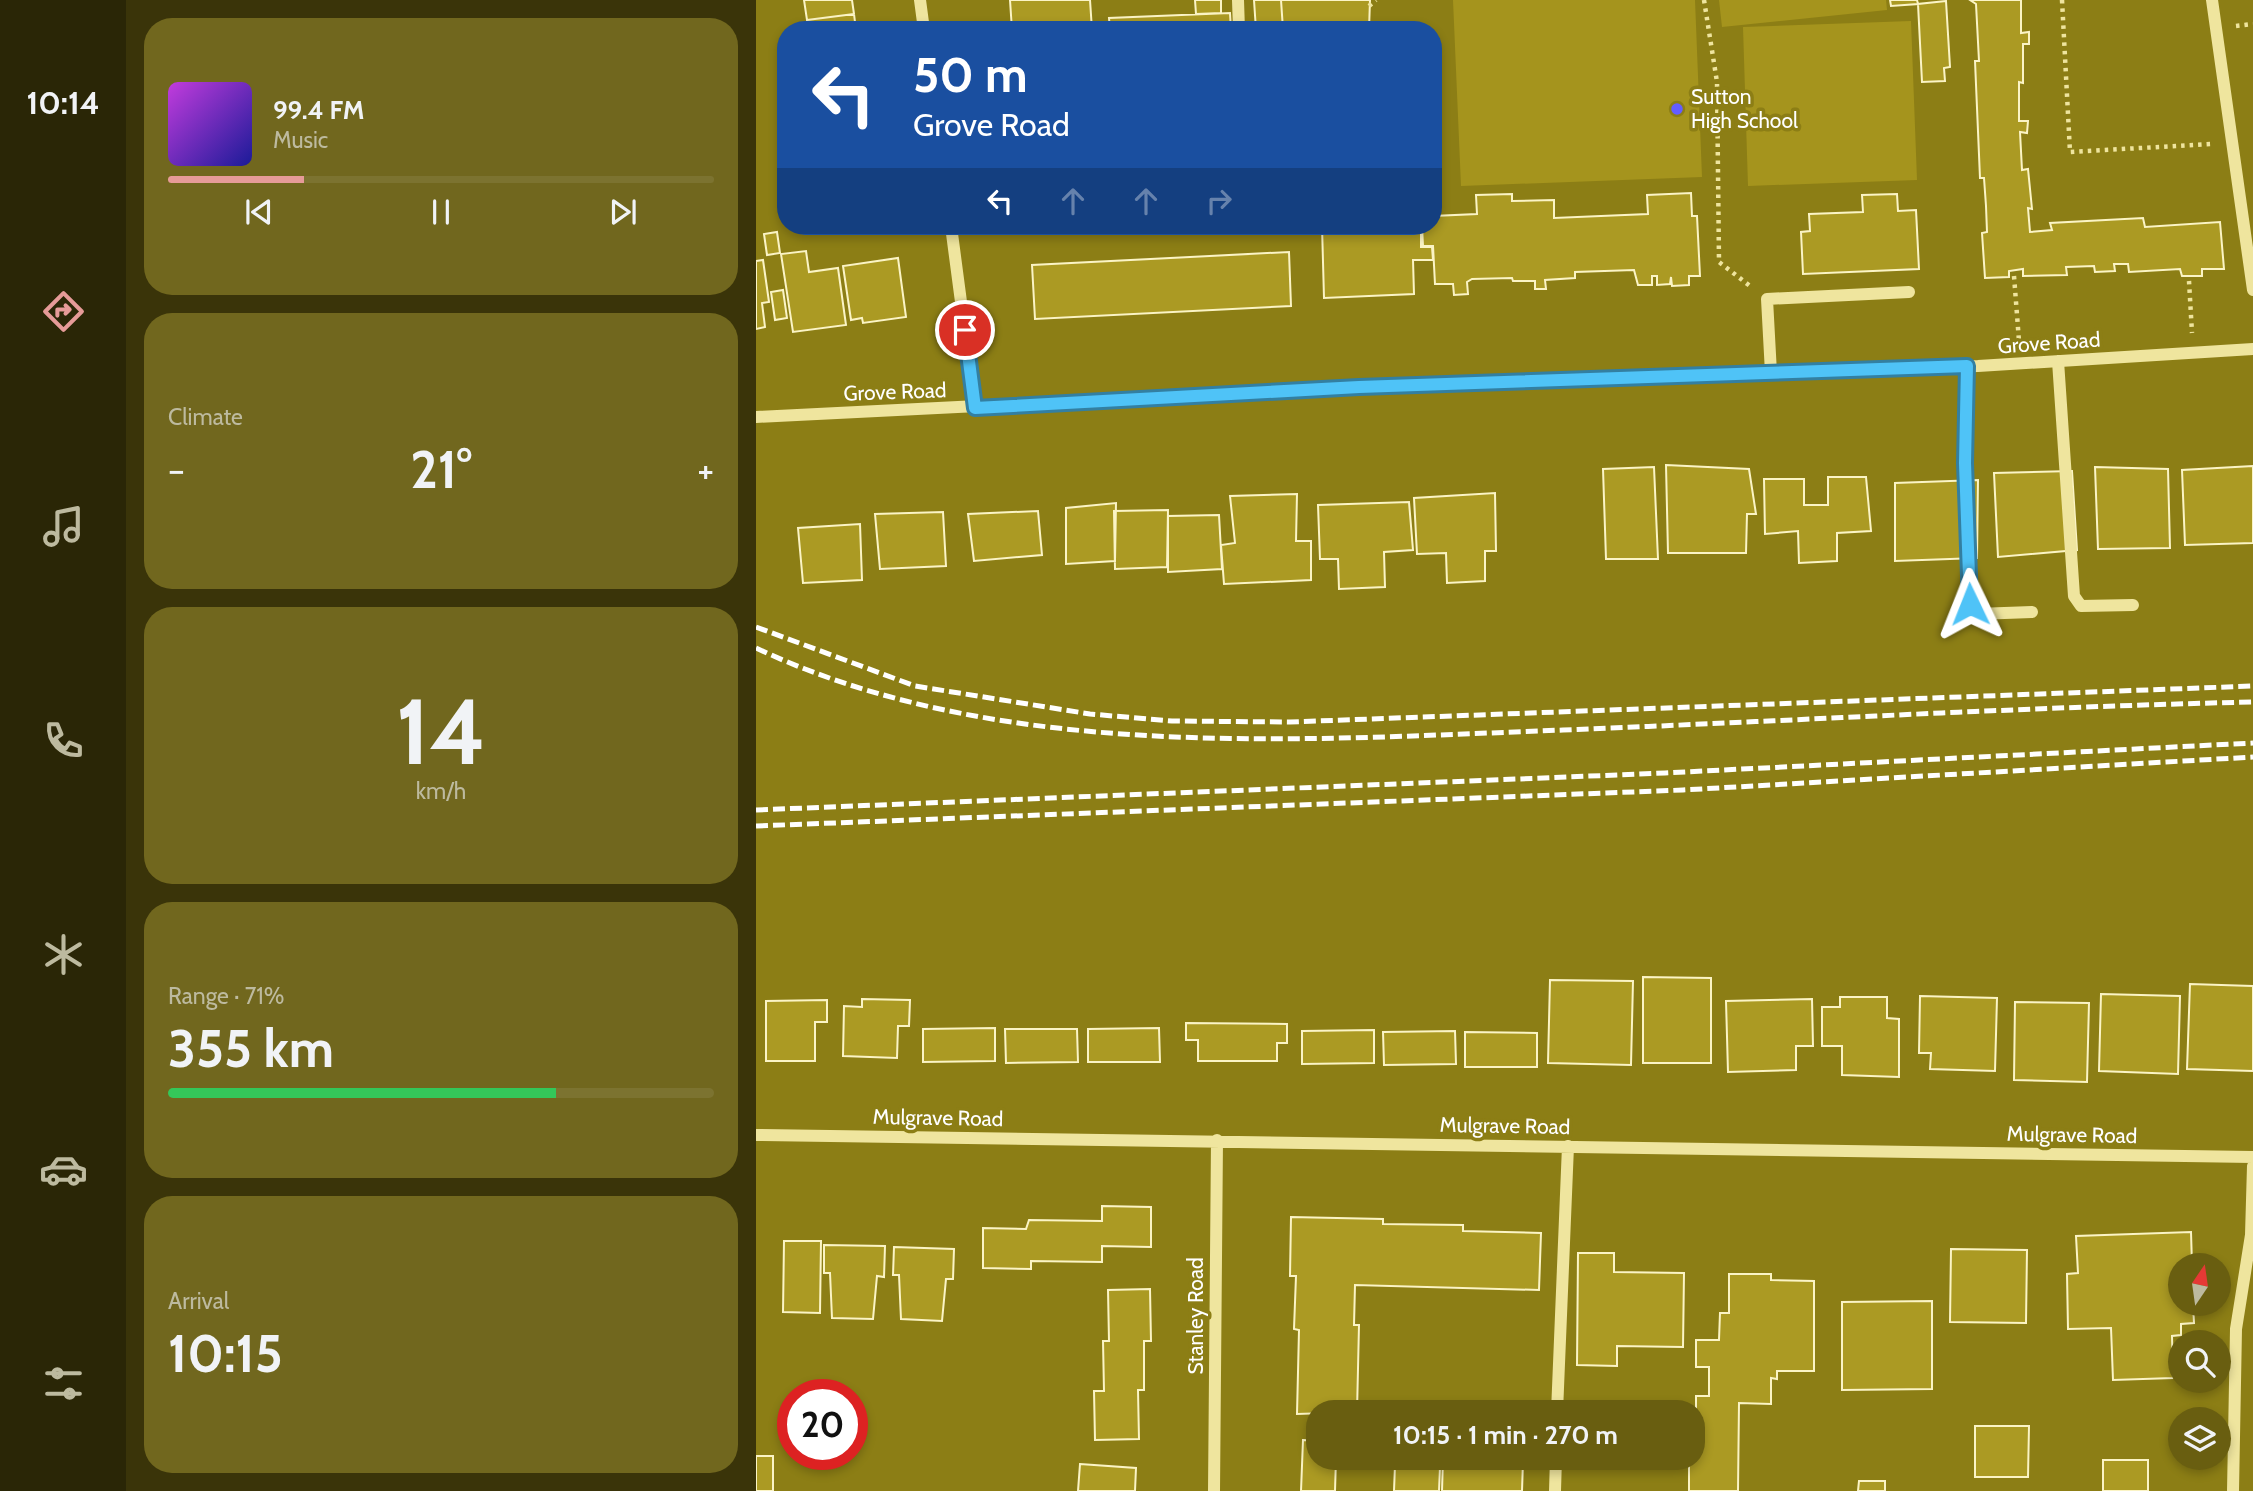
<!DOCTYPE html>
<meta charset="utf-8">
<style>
:root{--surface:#695e10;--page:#71671e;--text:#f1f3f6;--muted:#bdba9f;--line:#7c7330;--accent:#e69b98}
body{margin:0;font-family:Cabin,sans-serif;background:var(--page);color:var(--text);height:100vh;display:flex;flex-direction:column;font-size:26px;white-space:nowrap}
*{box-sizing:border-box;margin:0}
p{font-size:23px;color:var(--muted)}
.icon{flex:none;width:38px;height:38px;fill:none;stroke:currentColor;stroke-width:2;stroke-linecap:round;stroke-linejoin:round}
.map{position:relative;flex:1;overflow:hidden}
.drawer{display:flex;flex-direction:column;gap:18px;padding:18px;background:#3a3409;width:630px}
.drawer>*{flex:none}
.guide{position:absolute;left:21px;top:21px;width:665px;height:214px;border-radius:28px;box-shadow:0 4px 10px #0003;background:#1a4fa0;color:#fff;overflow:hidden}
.needle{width:46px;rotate:13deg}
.fabs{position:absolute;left:1412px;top:1253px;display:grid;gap:14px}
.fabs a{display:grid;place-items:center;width:63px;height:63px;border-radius:50%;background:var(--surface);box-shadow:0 4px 10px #0003;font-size:35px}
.speed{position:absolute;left:21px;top:1379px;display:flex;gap:14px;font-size:35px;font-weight:700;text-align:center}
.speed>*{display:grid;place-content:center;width:91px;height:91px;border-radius:50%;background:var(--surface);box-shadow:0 4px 10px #0003;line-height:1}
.speed .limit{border:10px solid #d22;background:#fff;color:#111}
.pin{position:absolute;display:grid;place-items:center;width:60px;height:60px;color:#fff;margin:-30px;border:4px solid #fff;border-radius:50%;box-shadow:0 2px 7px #0007}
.me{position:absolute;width:77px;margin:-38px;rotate:358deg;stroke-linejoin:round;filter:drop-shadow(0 0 5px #0008)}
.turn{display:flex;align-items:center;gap:24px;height:147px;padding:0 21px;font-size:32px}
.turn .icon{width:91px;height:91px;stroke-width:2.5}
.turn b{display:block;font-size:49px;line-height:60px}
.lanes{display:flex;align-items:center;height:66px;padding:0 21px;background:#0003;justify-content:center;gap:35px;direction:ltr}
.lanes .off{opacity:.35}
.big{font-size:52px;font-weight:800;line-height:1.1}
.drawer .tile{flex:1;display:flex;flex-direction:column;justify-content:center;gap:10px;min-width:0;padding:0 24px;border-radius:28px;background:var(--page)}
.drawer .dial{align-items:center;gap:0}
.dial b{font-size:91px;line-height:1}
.song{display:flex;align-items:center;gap:21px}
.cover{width:84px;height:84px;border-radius:10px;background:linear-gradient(135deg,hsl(290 70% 55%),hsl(240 70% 35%))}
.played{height:7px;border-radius:4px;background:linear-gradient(90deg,var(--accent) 25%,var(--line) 25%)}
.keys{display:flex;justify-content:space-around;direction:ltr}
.heat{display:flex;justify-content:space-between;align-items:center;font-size:38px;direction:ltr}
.charge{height:10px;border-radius:5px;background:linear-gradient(90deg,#34c759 71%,var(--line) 0)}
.trip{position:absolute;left:550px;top:1400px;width:399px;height:70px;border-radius:28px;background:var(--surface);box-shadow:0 4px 10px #0003;font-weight:800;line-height:70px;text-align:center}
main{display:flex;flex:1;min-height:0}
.menu{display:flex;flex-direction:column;width:126px;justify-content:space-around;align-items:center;background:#2a2606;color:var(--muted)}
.menu .icon{width:49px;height:49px}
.menu .selected{color:var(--accent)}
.menu b{font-size:32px;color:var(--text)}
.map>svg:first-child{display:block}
.green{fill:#a5941d}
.building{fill:#ab9a23;stroke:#fbf4c5;stroke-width:2}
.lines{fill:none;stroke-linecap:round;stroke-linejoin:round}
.path{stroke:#efe59e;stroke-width:4.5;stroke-dasharray:3.5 5;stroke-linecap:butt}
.minor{stroke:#efe59e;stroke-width:12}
.rail{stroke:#fff;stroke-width:5;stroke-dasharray:12 5;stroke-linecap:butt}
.route-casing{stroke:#337fa1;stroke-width:18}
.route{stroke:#4fc3f7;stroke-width:12}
.poi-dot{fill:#635dff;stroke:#8c7e15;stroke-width:2.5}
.labels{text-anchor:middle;stroke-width:7;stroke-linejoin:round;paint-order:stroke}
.poi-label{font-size:21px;fill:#fff;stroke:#8c7e15;text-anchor:start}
.street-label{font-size:21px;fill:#fff;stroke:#8c7e15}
</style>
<main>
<nav class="menu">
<b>10:14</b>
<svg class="icon selected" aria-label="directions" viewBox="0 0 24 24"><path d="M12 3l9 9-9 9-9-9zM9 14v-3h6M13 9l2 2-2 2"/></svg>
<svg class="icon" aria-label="music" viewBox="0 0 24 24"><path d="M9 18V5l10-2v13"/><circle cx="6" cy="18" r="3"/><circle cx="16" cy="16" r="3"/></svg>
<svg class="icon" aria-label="phone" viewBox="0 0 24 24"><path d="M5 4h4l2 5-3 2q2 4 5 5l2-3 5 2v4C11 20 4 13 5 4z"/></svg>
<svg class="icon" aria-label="climate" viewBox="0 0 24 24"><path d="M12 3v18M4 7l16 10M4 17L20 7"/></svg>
<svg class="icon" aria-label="car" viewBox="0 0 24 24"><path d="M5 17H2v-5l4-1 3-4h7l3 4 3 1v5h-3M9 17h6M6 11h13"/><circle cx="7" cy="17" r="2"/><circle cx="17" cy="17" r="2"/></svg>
<svg class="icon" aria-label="filters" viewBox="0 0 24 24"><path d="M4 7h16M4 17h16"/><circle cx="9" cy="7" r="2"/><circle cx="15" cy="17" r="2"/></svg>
</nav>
<section class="drawer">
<div class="tile">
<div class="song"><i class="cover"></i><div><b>99.4 FM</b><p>Music</p></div></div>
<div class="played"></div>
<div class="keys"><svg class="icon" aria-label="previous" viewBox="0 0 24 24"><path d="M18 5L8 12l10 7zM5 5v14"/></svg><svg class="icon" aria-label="pause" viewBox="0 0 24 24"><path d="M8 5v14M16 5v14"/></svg><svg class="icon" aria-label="next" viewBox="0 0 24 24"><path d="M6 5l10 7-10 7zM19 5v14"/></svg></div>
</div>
<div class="tile"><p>Climate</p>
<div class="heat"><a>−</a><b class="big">21°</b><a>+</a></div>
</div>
<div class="tile dial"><b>14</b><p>km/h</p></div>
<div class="tile"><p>Range · 71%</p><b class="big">355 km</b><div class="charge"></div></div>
<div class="tile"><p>Arrival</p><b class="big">10:15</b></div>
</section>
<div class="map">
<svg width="1497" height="1491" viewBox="0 0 1497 1491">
<rect width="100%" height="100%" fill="#8c7e15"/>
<path class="green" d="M697,0H939L946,177L705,186Z
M963,0H1130L1131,10L966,27Z
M1155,21L1161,180L992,186L987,27Z"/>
<path class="building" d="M48,0H96L98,14L51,20Z
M254,0H334L336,30H256Z
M439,0H465V13L440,14Z
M498,0H525L527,30H500Z
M525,0H614L613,30L527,29Z
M1134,0H1161L1162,4L1135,6Z
M1214,0H1265V33L1273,32V44H1267V83L1263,82V121H1272L1271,133L1264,132L1266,170L1272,169L1276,209L1272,208L1274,232L1296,230L1294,223L1387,218L1389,227L1464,222L1468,269H1446V276H1426L1424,269L1373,272L1372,264H1358L1359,271L1339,272L1338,266L1310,267L1311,275L1267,276V269L1253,271V277L1229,278L1226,233L1231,232L1230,206L1228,178H1224L1219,61H1223L1220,4Z
M1190,1L1194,67L1188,68L1189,81L1166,82L1162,4Z
M474,13L475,30H354L353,18Z
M98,14L100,30H52L51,20Z
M677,135L680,216H677Z
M935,193L936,216H941L944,276H933V285L916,286L915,277L914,284L901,285V276H896V285H882L878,270L819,272V278L789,280L790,289H779V281H757L756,278L716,279L711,282L712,294L698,295L697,284H679L677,246H667L666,226H677V216L721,214L720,195L756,194V201L798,200V218L892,214L891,195Z
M1141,194L1142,211L1160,210L1163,269L1047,274L1045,232L1054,231L1053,214L1107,212L1106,195Z
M566,226H665V247H676L677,260H657L658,294L568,298Z
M21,232L24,253L11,255L8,234Z
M50,251L53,272L82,268L90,325L37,332L25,254Z
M533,252L535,306L279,319L276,265Z
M142,258L150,317L107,323L106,318L95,320L87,266Z
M7,260L13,302L6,303L9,327L0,329V261Z
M27,290L31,318L19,320L15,292Z
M910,465L993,469L1000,514H991L990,553H912Z
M1497,466V543L1429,545L1426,470Z
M898,467L902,559H850L847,469Z
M1339,467L1412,469L1414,548L1342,549Z
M1316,471L1321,550L1242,557L1238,473Z
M1072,477H1110L1115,531L1081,533V561L1043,563L1042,531L1009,534L1008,479H1048V505H1072Z
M1222,480L1221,558L1139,561V483Z
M739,493L740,551H729V581L691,583L690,553L661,554L658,498Z
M541,494L540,541H555V580L468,584L465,545L479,543L474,496Z
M653,502L657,550L628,552L629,587L583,589L582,559H564L562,505Z
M360,503L359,561L310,564V508Z
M412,510L411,567L359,569L358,511Z
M282,511L286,555L218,561L212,514Z
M187,512L190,566L124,569L119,514Z
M463,515L466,569L412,572V516Z
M104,524L106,580L47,583L42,528Z
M887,977L955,978V1063H887Z
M794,980L877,981L875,1065L792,1063Z
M1434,984L1497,986V1071L1431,1069Z
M1345,994L1424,996L1422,1074L1343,1071Z
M1164,996L1241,998L1239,1071L1174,1069L1175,1053H1163Z
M1084,997H1131V1018L1143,1019V1077L1086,1075V1046H1066V1007H1084Z
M106,999L154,1000L153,1026H142L141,1058L87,1056L88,1006L106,1007Z
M1056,999L1057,1046H1040V1070L972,1072L970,1001Z
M71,1000V1022H59V1061H10V1001Z
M1259,1002L1333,1003L1331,1082L1258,1080Z
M430,1023L531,1024V1043H521V1061H442V1040H430Z
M239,1028V1061L167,1062V1029Z
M403,1028L404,1062H332V1029Z
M249,1029H321L322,1062L250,1063Z
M618,1030V1063L546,1064V1031Z
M699,1031L700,1064L628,1065L627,1032Z
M709,1032L781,1033V1067H709Z
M346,1206L395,1207V1247L346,1246V1262L275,1261V1269L227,1268V1228L270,1229L273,1220L346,1221Z
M535,1217L627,1219V1224L707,1225V1231L785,1233L783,1290L599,1285L598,1325H603L601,1412L541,1414L543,1330L538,1329L540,1276H534Z
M1435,1232L1436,1265H1424V1304H1437L1438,1323L1425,1324V1335L1416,1336L1417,1378L1357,1380L1355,1328L1312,1329L1311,1274L1322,1273L1320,1236Z
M28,1241H65L64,1313L27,1312Z
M68,1245L129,1246L128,1277L121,1276L117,1319L76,1318L74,1273H68Z
M138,1247L198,1249L197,1279H190L186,1321L145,1319L143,1275H137Z
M1195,1249L1271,1250L1270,1323L1194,1322Z
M822,1253H858V1272L928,1273L927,1347L861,1346V1366L821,1365Z
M973,1274H1015V1280L1058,1281V1371H1021V1379L1015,1378V1404L983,1403L982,1491H933V1458H936V1446H940V1396H953V1367H940V1340H963L964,1313H973Z
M394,1289L395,1341H388V1390H382L383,1439L339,1440L338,1391H348L347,1341H353L352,1290Z
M1176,1301V1389L1086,1390V1302Z
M1219,1426H1273L1272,1477H1219Z
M547,1440L562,1441V1458H580L579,1491H545Z
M0,1456H17V1491H0Z
M687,1458L767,1461L766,1491H686Z
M1347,1460H1392V1491H1347Z
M324,1464L380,1468L379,1491H322Z
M639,1465L684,1467L683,1491H638Z
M1103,1481H1129V1491H1102Z"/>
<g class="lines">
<path class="path" d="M948,0L961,82L963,262L994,286
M1306,0L1314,152L1455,144
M613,6L620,0
M1480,26L1497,24
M1258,276L1263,341
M1433,281L1436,333"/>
<path class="minor" d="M164,0L168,30
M482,0L483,30
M1456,0L1497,290
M195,226L219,408
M1302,361L1318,596L1325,606L1377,605
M1211,366L1209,463L1214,604L1221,614L1276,612
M1015,373L1011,299L1153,292
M0,417L603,387L1222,366L1497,349
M0,1135L1497,1157
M801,1412L812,1146
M458,1491L461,1140
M799,1491L800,1458
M1477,1491L1480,1329L1495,1235L1497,1166"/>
<path class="rail" d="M0,627L159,686L334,714L416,721L534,722L1497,686
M0,648C244,763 544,740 807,730C1037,721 1267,707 1497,702
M0,810L909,773L1497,743
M0,826L927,790L1497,757"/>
</g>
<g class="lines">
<g class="route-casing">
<path id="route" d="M209,330L219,408L603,387L1211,366L1209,463L1214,604"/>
</g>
<use href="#route" class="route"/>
</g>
<circle class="poi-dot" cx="921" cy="109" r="7"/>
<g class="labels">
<g class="poi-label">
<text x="935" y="104">Sutton<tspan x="935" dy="24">High School</tspan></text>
</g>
<g class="street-label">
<text transform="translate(1293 343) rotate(-4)" y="7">Grove Road</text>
<text transform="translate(139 392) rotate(-2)" y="7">Grove Road</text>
<text transform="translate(182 1118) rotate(1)" y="7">Mulgrave Road</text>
<text transform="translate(749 1126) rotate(1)" y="7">Mulgrave Road</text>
<text transform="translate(1316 1135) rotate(1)" y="7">Mulgrave Road</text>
<text transform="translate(440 1316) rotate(-90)" y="7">Stanley Road</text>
</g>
</g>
</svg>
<div class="fabs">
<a><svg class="needle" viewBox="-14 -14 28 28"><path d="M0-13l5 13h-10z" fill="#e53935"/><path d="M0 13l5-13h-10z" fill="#bdba9f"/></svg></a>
<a><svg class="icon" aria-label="search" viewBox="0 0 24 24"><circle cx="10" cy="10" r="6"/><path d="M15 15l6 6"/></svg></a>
<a><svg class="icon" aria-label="layers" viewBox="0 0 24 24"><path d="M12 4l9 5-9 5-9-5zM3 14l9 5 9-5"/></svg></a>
</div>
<div class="speed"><div class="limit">20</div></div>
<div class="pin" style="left:209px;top:330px;background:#d93025"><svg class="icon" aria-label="arrive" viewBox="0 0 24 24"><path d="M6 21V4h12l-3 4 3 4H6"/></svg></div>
<svg class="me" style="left:1214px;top:604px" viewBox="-20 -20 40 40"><path d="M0-17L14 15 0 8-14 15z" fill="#4fc3f7" stroke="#fff" stroke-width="4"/></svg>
<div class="trip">10:15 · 1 min · 270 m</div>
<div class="guide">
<div class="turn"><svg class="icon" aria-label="left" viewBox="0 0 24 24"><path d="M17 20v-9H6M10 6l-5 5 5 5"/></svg><div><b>50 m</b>Grove Road</div></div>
<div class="lanes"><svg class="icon" aria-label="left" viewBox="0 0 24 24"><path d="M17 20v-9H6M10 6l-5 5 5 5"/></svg><svg class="icon off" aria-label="ahead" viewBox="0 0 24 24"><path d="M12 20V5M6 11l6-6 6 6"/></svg><svg class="icon off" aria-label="ahead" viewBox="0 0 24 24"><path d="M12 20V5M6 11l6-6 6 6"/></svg><svg class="icon off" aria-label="right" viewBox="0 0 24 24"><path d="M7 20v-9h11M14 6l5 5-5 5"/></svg></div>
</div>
</div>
</main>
